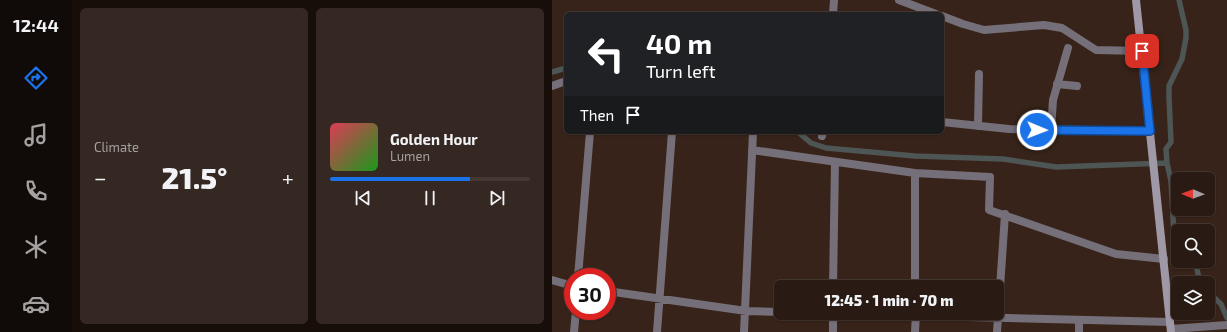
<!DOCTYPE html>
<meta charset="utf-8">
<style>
:root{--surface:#291a13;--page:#352721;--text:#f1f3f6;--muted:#a5a1a0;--line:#453833;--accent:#1a73e8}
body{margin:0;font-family:"Exo 2",sans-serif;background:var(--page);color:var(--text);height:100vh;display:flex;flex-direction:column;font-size:15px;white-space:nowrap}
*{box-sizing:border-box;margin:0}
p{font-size:13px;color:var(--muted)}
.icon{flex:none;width:22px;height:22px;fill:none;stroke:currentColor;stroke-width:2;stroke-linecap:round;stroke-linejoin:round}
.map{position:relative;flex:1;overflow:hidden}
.drawer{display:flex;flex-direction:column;gap:8px;padding:8px;background:#170e0a;width:480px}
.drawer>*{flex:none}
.hud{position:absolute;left:12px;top:12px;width:380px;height:122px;border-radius:6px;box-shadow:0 1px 3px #0004,0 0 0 1px var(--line);background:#202124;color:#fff;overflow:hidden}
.needle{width:26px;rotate:271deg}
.controls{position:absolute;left:619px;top:172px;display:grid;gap:8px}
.controls a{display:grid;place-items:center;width:44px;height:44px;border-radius:6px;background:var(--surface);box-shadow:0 1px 3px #0004,0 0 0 1px var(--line);font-size:20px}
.speed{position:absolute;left:12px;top:268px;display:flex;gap:8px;font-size:20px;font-weight:700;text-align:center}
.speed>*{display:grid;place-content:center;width:52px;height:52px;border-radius:50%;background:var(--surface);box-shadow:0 1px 3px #0004,0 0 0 1px var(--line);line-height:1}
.speed .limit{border:6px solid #d22;background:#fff;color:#111}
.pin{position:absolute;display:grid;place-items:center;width:34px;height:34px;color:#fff;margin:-17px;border-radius:8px;box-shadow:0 2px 6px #0006}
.me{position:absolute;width:44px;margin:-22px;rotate:91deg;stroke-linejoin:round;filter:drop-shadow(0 0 3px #0008)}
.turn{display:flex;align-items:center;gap:14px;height:84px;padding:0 16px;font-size:18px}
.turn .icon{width:52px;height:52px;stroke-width:2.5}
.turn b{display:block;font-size:28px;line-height:34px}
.then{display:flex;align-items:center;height:38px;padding:0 16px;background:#0003;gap:8px;font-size:15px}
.big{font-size:30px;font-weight:800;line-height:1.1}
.drawer .widget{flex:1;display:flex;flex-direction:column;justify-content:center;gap:6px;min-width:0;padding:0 14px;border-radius:6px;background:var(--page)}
.song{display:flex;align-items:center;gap:12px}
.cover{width:48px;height:48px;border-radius:6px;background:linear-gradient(135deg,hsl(350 70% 55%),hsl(120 70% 35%))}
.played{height:4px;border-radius:2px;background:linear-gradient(90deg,var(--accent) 70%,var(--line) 70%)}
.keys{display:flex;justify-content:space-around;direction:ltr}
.heat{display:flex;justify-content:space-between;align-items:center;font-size:22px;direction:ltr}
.drawer .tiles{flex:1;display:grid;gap:8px;grid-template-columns:repeat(2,1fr)}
.trip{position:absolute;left:222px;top:280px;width:230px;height:40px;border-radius:6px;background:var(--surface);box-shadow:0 1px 3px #0004,0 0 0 1px var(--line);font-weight:800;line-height:40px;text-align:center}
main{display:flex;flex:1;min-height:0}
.tabs{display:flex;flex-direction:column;width:72px;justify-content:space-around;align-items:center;background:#100a08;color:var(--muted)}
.tabs .icon{width:28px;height:28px}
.tabs .selected{color:var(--accent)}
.tabs b{font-size:18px;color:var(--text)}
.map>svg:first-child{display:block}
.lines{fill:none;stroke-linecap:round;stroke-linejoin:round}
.stream{stroke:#4d5555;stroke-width:5.5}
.street{stroke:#746f79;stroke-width:8}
.secondary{stroke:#9f98a7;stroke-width:8}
.route-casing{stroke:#114b97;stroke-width:10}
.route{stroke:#1a73e8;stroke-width:7}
</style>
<main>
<nav class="tabs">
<b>12:44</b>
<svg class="icon selected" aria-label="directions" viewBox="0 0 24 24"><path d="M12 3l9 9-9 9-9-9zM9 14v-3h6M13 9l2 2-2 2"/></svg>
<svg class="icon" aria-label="music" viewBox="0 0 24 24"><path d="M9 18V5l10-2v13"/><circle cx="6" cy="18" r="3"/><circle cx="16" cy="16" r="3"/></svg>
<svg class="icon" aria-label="phone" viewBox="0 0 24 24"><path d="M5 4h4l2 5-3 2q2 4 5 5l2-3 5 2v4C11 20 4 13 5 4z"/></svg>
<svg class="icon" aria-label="climate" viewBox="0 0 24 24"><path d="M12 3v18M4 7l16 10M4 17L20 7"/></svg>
<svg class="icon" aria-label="car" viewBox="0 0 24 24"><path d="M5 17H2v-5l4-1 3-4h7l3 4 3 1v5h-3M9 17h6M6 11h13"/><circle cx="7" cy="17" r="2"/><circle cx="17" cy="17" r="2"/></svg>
</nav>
<section class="drawer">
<div class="tiles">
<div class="widget"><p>Climate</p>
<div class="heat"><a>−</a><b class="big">21.5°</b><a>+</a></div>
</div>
<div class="widget">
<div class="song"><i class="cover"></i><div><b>Golden Hour</b><p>Lumen</p></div></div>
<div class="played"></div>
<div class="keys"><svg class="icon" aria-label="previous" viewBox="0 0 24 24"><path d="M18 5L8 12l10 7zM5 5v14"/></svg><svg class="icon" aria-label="pause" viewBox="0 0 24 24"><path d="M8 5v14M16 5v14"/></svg><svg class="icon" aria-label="next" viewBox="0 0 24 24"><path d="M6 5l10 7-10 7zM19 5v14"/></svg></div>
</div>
</div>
</section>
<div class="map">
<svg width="675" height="332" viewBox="0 0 675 332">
<rect width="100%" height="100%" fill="#372319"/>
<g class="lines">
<path class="stream" d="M0,72L14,68
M246,132L259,143L274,148L363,156L451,159L504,167L615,163
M626,242L622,236L619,181L615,163L614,149L619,142L617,97V86L630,59L634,38V30L627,0
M639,261L645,269L648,283
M656,292L669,304L675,318"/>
<path class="street" d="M347,0L384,14
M281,14L282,0
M390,16L411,24L432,30L492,25L510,28L544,50L590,51
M505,84L525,86
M0,86L14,81
M390,122L457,129L598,131
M426,126L427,74
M499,130L501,100L516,48
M270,136L271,132
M200,150L363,173L438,177L437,210L564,254L612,259
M363,173V287
M26,277L38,132
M0,280L21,286
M281,287L283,162
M55,291L194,311L229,312
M247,313L618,322
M619,329L675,325
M22,332L24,311
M105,332L120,132
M192,332L201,132
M281,332V313
M363,332L364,313
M445,332L453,214
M527,332V320"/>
<path class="secondary" d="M584,0L619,332"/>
</g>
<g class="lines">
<g class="route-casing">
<path id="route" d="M485,130L598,131L590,51"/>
</g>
<use href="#route" class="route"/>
</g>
</svg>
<div class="controls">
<a><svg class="needle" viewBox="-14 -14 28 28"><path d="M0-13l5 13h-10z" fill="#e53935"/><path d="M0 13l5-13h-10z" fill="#a5a1a0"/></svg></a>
<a><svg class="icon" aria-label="search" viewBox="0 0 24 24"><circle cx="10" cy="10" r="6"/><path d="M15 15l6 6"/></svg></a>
<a><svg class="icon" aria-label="layers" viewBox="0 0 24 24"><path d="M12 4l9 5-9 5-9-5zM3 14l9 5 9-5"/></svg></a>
</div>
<div class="speed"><div class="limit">30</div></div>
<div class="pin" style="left:590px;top:51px;background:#d93025"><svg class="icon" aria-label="arrive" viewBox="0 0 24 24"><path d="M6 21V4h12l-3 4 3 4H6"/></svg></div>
<svg class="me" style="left:485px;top:130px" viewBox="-20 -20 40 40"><circle r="17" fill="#1a73e8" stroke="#fff" stroke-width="3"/><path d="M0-11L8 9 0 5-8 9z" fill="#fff"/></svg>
<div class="trip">12:45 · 1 min · 70 m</div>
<div class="hud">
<div class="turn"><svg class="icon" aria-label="left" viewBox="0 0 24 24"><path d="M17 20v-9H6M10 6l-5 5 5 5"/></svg><div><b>40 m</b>Turn left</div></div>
<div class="then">Then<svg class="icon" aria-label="arrive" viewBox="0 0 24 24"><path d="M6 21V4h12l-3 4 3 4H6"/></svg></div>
</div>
</div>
</main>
